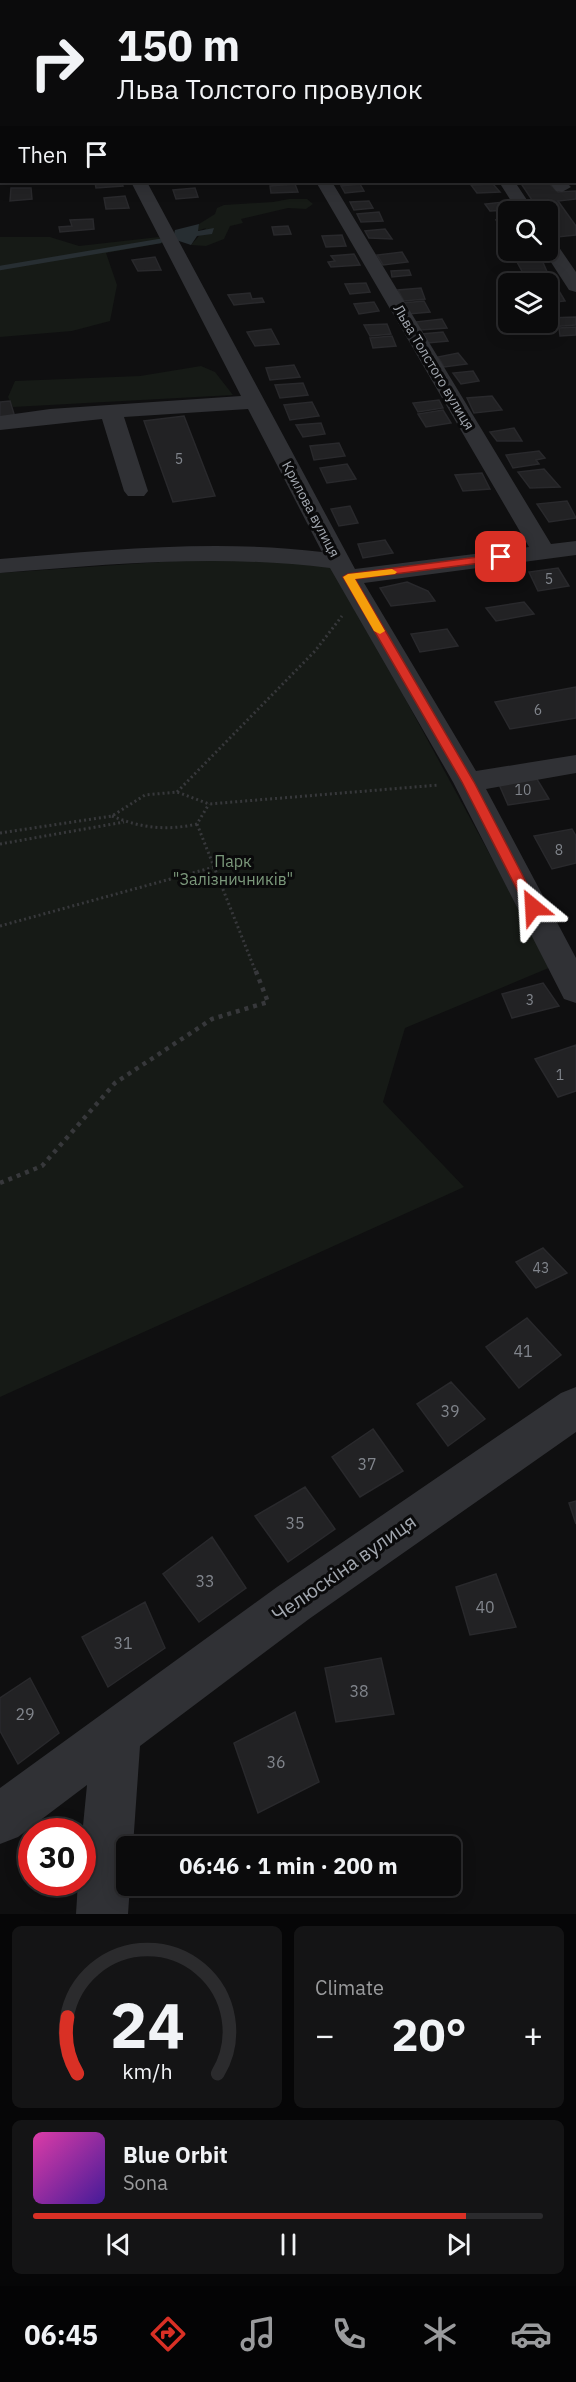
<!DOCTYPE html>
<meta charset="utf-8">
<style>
:root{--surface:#0b0b0c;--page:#141415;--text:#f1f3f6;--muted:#9a9b9d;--line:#2b2b2d;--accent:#d93025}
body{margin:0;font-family:"IBM Plex Sans",sans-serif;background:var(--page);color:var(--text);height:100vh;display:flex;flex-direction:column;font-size:22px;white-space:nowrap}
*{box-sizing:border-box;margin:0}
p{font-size:20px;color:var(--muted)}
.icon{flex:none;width:33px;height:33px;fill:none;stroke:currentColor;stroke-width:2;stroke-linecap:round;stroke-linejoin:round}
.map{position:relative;height:1914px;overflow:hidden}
.drawer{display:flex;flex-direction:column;gap:12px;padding:12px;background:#060607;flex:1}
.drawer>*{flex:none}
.hud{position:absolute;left:0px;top:0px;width:576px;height:183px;box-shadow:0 3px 15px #0003,0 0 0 2px var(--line);background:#0b0b0c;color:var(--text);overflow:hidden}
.controls{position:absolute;left:498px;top:201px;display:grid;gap:12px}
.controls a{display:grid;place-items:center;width:60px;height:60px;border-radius:9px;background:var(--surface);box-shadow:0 3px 15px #0003,0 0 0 2px var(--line);font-size:30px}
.speed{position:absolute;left:18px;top:1818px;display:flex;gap:12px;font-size:30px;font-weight:700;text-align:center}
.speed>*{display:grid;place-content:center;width:78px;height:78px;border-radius:50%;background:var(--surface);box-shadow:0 3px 15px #0003,0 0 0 2px var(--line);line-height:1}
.speed .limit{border:9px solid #d22;background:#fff;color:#111}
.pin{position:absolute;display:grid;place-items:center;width:51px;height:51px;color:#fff;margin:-26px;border-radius:12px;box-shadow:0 3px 9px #0006}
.me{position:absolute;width:66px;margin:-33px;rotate:333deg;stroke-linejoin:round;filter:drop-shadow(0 0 4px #0008)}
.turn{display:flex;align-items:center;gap:21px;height:126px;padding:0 18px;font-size:27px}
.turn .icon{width:78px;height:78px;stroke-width:2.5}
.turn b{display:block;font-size:42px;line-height:51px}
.then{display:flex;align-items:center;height:57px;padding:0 18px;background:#0003;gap:12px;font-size:22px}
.big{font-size:45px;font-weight:700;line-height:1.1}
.drawer .tile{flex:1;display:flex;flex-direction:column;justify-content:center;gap:9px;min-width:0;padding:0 21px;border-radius:9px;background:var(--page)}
.drawer .dial{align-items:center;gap:0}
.dial svg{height:156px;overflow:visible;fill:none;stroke:var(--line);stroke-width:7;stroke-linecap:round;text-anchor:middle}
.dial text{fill:var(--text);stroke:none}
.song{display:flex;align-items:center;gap:18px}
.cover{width:72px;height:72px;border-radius:9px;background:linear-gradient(135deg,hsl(320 70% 55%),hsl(260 70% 35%))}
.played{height:6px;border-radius:3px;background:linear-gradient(90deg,var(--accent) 85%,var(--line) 85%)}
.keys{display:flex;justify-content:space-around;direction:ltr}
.heat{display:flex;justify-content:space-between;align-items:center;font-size:33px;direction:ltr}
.drawer .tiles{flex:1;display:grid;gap:12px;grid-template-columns:1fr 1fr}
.tile:last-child{grid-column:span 2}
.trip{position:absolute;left:116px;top:1836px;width:345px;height:60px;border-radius:9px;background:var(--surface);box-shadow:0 3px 15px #0003,0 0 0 2px var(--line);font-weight:700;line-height:60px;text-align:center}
.menu{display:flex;height:96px;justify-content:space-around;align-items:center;background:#040405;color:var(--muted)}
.menu .icon{width:42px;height:42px}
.menu .on{color:var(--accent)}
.menu b{font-size:27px;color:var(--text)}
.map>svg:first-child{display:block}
.green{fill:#161a16}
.water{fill:#272e32}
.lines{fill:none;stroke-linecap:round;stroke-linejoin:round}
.stream{stroke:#272e32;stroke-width:4.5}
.building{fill:#222224;stroke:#29292c;stroke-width:1.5}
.path-far2{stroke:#37383b;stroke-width:1.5;stroke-dasharray:1.5 2;stroke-linecap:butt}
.path-far1{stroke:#37383b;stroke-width:3;stroke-dasharray:2 3;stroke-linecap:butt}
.path{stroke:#37383b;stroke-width:4.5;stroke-dasharray:4 5;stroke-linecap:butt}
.minor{fill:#303135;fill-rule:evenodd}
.route{fill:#d93025;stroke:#8d1f18;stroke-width:1.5}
.slow{fill:#f59e0b}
.labels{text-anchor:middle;stroke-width:6;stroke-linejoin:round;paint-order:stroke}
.far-street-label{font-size:14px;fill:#a2a7af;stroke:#0a0a0b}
.number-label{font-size:14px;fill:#81858c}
.park-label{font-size:16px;fill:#7b987b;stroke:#0a0a0b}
.near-number-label{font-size:16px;fill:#81858c}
.near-street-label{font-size:20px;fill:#a2a7af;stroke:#0a0a0b}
</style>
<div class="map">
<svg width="576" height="1914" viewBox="0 0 576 1914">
<rect width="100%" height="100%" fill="#0f0f10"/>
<path class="green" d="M289,199H307L313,204L306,209L288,208L241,219L243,223L230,226L224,239L206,246L191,245L206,228L197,231L199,224L215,214L217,208L224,205L273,202Z
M0,237H50L79,246L159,237L162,243L106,253L117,285L110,321L72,331L0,337Z
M201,366L215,372L233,395L13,407L8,397L15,381L140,376Z
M189,560H299L333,566L551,967L405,1028L383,1102L464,1187L0,1397V573Z"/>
<path class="water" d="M199,224L198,231L214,228L212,234L197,236L191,245L173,239L175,230Z"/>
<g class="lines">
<path class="stream" d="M0,268L160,241"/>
</g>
<path class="building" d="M95,182H122L123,186L96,188Z
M520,182H548L558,192L576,191V199L558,201L576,226V235L557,237L548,223V212H540Z
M295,184L298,192L271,193L270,186Z
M360,184L364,191L345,193L341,186Z
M493,184L500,192L477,193L471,185Z
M11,188H31L32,199L10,201Z
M195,188L198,197L176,199L173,190Z
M125,196L129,208L106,209L104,198Z
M369,201L373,208L354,210L350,202Z
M504,202L510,210L490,211L485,204Z
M379,212L383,221L361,222L357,214Z
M93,219L94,229L60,232L59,227L72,226L70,220Z
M508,219V229H501L496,220Z
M288,226L291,234L274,235L272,227Z
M385,229L392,239L369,238L365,231Z
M342,235L346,246L326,247L322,236Z
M508,239V250H522L524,253L505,254L497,240Z
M402,252L408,262L383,265L377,255Z
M354,254L360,265L331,267L328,262L335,261L331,256Z
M155,257L161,270L138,271L132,260Z
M542,260L548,274L524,275L517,262Z
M409,270L411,275L392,277L391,271Z
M366,283L370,292L350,294L345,284Z
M421,288L425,299L404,301L398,290Z
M559,291L565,301L548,303V292Z
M250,293L252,299L262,298L264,302L234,305L228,295Z
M424,301L430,312L408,314L403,303Z
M374,302L379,311L359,314L354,304Z
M576,317V325L549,327L548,322V318Z
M442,319L447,328L420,330L415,322Z
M387,324L391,334L370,336L364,325Z
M576,327V335L560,336L559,328Z
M271,329L279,344L255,346L247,332Z
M443,332L448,341L427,343L422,334Z
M392,336L396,346L373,348L370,338Z
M458,353L467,364L444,367L438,357Z
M294,365L300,377L270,380L266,368Z
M473,371L479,381L461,384L453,373Z
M303,383L308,395L280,398L275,385Z
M492,396L502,410L474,413L467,398Z
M439,400L443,408L418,412L413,403Z
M10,401L15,417L0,419V402Z
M312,402L319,416L290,420L284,405Z
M443,410L451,423L426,427L418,414Z
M184,416L215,496L173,502L144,421Z
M321,423L325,434L303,437L296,425Z
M514,428L522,441H497L490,432Z
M339,443L345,456L314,460L310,446Z
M539,451L545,458L536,460L539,464L513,468L506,455Z
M347,464L356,479L327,483L320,468Z
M544,469L560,487L530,488L518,472Z
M482,473L490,489L463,491L455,475Z
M567,501L576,518L549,522L537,504Z
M350,506L358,523L339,526L331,509Z
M385,540L393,553L363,558L358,544Z
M558,568L569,586L538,591L529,572Z
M407,582L428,591L435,601L391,606L380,588Z
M524,602L534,614L496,621L486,608Z
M447,629L458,646L420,652L411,634Z
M576,687V718L510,729L495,702Z
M535,776L549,799L508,805L498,782Z
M572,829L576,836V863L552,869L534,836Z
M543,983L559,1006L512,1018L502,994Z
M576,1045V1091L558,1097L535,1059Z
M543,1248L567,1273L536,1288L516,1262Z
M527,1318L561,1355L519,1388L486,1347Z
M451,1382L485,1419L448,1446L417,1404Z
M373,1429L403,1471L360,1497L332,1457Z
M305,1487L335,1529L288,1562L255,1516Z
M576,1501V1524L569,1503Z
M212,1537L246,1588L199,1622L163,1574Z
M496,1574L516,1627L470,1635L456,1587Z
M145,1602L165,1648L108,1687L82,1637Z
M381,1658L394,1714L336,1722L325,1668Z
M30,1678L59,1733L18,1764L0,1731V1698Z
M295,1712L319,1782L258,1813L234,1743Z"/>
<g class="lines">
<path class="path-far2" d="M149,2L157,1"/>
<path class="path-far1" d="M177,792L315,651L342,616
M112,816C141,828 166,831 197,824L209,804
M197,824L255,970
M0,833L112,816L145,795L177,792L209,804L439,785
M0,844L124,822
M0,926L214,867"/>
<path class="path" d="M0,1183L42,1166L115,1083L212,1019L268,1002L255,969"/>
<path class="minor" d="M171,0H185V2H172Z
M352,0H366V2H353Z
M397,0H411L412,2H398Z
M487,0H501L502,2H488Z
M526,0H540L541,2H527Z
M563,0H576V5L574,2Z
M0,27H2V35H0Z
M574,32H576V41H574Z
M574,60H576V69H574Z
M0,116H2V126H0Z
M574,152H576V162H574Z
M0,174L2,182L8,183L0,184Z
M131,182H147L355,569L529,547L316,182H332L551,544L576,541V555L364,583L476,771L576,755V773L486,789L576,958V1003L564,999L453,782L330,568C220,554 110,564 0,573V559C107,550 215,539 322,552L248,409L124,417L148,491L144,496H128L124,491L102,419L0,430V416L50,409L241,396Z
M499,182H515L535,212H518Z
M549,182H566L571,187L562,192L556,191Z
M548,239L554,240L576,272V292L569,290L543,250H548Z
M576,1387V1432L309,1619L140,1746L133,1846H126V1886H130L128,1914H76L78,1882H82V1836L87,1785L18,1837L0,1844V1788L277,1587L561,1393Z"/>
</g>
<path class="route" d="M501,554L506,557L504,560L355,579L474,782L539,907L533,912L526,907L462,782L343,577L348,574Z"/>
<path class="slow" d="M392,569L397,572L395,574L355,579L385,631L380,634L374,631L343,577L348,574Z"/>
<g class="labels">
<g class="far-street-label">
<text transform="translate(434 367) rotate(59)" y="5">Льва Толстого вулиця</text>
<text transform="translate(311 509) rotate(62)" y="5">Крилова вулиця</text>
</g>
<g class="number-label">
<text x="179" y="464">5</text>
<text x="549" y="584">5</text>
<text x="538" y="715">6</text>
<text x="523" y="795">10</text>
<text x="559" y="855">8</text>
<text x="530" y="1005">3</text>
<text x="560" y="1080">1</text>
<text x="541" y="1273">43</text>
</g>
<g class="park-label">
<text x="233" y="867">Парк<tspan x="233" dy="18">"Залізничників"</tspan></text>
</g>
<g class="near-number-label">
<text x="523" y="1357">41</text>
<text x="450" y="1417">39</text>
<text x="367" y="1470">37</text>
<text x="295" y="1529">35</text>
<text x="205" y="1587">33</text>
<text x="485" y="1613">40</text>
<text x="123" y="1649">31</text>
<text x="359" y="1697">38</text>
<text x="25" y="1720">29</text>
<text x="276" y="1768">36</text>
</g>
<g class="near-street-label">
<text transform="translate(344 1568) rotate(-35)" y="7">Челюскіна вулиця</text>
</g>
</g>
</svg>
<div class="controls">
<a><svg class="icon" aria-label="search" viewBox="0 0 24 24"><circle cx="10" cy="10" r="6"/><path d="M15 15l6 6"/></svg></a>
<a><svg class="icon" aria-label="layers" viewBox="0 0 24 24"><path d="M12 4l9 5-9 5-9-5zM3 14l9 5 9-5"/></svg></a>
</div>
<div class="speed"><div class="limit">30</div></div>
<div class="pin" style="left:501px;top:557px;background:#d93025"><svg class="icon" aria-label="arrive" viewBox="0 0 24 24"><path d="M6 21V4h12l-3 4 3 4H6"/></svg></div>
<svg class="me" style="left:533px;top:907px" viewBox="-20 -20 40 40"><path d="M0-17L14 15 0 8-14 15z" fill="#d93025" stroke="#fff" stroke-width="4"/></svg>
<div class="trip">06:46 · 1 min · 200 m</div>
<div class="hud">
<div class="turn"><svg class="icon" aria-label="right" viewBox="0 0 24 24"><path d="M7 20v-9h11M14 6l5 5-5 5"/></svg><div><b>150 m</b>Льва Толстого провулок</div></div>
<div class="then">Then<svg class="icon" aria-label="arrive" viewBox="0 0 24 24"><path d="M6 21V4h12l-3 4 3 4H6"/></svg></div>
</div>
</div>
<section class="drawer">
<div class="tiles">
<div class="tile dial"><svg viewBox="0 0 100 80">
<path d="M14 69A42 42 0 1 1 86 69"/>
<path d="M14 69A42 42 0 0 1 9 40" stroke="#d93025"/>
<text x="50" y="56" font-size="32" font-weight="700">24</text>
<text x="50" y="72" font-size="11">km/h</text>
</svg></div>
<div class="tile"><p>Climate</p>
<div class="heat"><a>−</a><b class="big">20°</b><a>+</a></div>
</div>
<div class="tile">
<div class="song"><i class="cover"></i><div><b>Blue Orbit</b><p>Sona</p></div></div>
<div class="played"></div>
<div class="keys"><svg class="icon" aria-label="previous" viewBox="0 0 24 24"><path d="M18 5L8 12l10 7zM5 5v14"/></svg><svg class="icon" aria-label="pause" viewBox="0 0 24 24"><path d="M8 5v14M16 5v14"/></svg><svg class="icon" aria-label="next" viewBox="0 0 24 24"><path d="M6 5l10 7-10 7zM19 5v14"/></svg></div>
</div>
</div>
</section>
<nav class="menu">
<b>06:45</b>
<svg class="icon on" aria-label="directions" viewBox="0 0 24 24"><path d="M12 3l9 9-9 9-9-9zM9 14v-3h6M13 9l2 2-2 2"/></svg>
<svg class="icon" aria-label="music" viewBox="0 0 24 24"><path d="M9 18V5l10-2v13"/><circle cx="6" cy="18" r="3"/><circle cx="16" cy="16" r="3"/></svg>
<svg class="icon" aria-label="phone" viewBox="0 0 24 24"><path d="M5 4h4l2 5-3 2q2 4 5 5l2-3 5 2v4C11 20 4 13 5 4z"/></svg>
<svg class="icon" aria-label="climate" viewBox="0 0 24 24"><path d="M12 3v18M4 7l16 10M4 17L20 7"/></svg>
<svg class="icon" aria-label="car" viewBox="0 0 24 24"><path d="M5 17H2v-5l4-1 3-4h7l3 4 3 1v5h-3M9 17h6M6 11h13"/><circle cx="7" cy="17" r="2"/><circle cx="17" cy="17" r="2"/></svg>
</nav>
